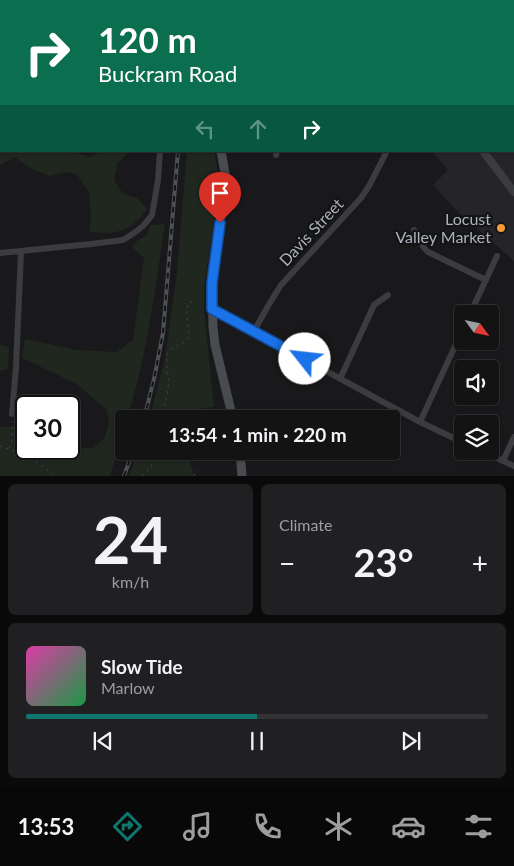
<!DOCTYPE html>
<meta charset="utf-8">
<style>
:root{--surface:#131314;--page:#202022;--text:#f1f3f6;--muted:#9d9ea0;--line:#323234;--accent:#0f766e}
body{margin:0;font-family:Lato,sans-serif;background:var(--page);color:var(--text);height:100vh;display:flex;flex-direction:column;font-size:19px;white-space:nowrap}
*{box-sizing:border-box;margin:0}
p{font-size:16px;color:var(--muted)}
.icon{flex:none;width:28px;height:28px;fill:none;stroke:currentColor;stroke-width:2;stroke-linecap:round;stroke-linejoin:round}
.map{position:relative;height:476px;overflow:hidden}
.sheet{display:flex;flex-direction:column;gap:8px;padding:8px;background:#0a0a0b;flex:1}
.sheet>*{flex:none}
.guide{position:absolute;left:0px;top:0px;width:515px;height:152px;box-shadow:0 1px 4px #0004,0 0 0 1px var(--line);background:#0b6e4f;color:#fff;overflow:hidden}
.needle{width:32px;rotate:123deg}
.tools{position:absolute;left:454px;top:305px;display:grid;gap:10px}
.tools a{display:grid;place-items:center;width:45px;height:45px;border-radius:5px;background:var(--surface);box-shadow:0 1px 4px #0004,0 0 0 1px var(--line);font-size:25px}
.speed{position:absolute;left:15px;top:395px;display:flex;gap:10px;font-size:25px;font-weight:700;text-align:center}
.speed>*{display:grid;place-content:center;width:65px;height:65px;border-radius:50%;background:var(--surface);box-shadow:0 1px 4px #0004,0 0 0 1px var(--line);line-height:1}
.speed .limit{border:2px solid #111;border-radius:8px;background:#fff;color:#111}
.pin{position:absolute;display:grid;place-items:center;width:42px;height:42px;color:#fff;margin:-51px -21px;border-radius:50% 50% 50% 0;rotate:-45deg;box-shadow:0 0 5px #0007}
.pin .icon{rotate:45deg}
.me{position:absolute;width:55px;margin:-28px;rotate:299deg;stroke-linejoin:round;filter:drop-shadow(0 0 4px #0008)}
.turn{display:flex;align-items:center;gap:18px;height:105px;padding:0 15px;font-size:22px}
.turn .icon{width:65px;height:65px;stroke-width:2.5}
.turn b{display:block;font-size:35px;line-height:42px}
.lanes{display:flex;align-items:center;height:48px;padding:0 15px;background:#0003;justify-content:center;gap:25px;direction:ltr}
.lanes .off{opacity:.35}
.big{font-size:38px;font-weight:700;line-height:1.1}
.sheet .tile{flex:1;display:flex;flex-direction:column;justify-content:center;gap:8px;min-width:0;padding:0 18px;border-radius:8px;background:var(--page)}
.sheet .dial{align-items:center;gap:0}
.dial b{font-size:65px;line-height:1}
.song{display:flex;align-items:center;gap:15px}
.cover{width:60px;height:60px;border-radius:8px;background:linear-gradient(135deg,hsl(320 70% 55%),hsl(140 70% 35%))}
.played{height:5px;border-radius:2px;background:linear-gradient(90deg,var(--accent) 50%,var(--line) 50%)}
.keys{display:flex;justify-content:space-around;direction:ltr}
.heat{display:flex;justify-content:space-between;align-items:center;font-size:28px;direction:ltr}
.sheet .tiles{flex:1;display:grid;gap:8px;grid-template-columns:1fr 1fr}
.tile:last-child{grid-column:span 2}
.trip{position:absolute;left:115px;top:410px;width:285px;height:50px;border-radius:5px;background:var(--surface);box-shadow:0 1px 4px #0004,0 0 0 1px var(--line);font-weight:700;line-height:50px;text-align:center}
.tabs{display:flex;height:80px;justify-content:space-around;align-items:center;background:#080808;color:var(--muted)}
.tabs .icon{width:35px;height:35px}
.tabs .on{color:var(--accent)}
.tabs b{font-size:22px;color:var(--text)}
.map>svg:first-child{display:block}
.built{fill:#252528}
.green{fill:#1f271f}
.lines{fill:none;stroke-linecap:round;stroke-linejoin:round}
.path{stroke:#404347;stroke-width:1;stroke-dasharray:2.5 4;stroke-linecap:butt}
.minor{stroke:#3a3c40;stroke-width:6}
.tertiary{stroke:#3a3c40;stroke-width:8}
.secondary{stroke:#484b50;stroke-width:9}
.rail-casing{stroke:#4d5055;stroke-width:4}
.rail{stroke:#141416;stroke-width:2;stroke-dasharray:5.5;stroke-linecap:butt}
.route-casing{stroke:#114b97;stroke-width:12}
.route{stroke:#1a73e8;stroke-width:9}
.poi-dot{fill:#f59c37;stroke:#141416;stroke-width:2}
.labels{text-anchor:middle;stroke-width:4.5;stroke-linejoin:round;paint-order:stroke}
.poi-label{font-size:16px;fill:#abb2bb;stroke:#141416;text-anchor:end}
.street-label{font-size:16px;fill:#abb2bb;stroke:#141416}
</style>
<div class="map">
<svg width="514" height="476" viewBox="0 0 514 476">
<rect width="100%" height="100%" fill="#19191b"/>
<path class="built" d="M514,136V261L456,210L433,185L448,170L432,151H514Z"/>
<path class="green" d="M1,146V151H71L90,157L100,151H130L117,164L114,180L123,194L137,198L147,208C142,217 140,219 132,225C117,235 106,233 89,232L91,218L89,192L78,176L69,172L49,176L28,167L15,157L0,165V147Z
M187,151H214L218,172V194L204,287V310L214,407L171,412L172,419H149L165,359L177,272Z
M165,224C155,289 147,356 127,419H124V430L110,476H0V426L5,427L21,426V435L26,439V449H41L47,452H55L73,447L93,448L104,439L109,423L107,410L77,384L22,358L25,339L77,350L117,352L133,340L144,258L132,247C133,246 136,242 137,241C146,235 148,238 150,225Z
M0,345L9,347L8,369L0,371Z
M138,451H187L194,476H129Z"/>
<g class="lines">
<path class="path" d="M193,418V419
M162,419L167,395L169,381L167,368V354C173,344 185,346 188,337C191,327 183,314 189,302H192
M0,446C16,451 43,462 53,476
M9,448C14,440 12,430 12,421
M168,451H170
M207,452L215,456H229
M142,476L150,469L157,451
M194,476L196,469"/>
<path class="minor" d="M348,1V0
M384,1V0
M455,1L456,0
M514,36V35
M276,155L277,151
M414,230L424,248L428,252L486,280
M0,253L91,244L123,240L134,233L143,226L152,215L158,180L160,151
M212,309L420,422L462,442
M470,314L497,256
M254,331L268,306L281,285L361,198L369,186L387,151
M340,379L374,305L388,295
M12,414L16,367L21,252
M420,422L462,331
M482,451L514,466
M503,461L514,437"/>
<path class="tertiary" d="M86,0L88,1
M363,0L364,1
M483,151L514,192"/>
<path class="secondary" d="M223,1V0
M221,151L225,173L224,193L212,283L213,327L215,345L233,419
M240,451L242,476"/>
<g class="rail-casing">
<path id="rail" d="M189,1V0
M144,419L154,379L163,333L178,151
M124,476L133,451"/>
</g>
<use href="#rail" class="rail"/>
</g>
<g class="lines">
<g class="route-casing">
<path id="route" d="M220,223L212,283V309L305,359"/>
</g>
<use href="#route" class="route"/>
</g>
<circle class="poi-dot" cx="501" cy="228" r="5"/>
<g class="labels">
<g class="poi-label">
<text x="491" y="225">Locust<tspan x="491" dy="18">Valley Market</tspan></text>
</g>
<g class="street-label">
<text transform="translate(311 232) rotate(-47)" y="6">Davis Street</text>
</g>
</g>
</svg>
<div class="tools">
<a><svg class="needle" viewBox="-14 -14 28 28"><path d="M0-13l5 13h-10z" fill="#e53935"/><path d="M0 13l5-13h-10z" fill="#9d9ea0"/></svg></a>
<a><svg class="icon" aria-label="sound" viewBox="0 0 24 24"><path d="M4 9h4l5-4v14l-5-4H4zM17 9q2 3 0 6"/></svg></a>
<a><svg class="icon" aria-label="layers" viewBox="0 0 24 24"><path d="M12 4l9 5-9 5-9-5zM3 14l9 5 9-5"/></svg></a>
</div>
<div class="speed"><div class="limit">30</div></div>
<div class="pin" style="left:220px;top:223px;background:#d93025"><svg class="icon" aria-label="arrive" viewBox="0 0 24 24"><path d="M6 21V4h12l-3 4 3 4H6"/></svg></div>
<svg class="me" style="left:305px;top:359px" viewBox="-20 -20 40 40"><circle r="19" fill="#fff"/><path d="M0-13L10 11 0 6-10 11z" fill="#1a73e8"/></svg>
<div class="trip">13:54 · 1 min · 220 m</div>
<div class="guide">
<div class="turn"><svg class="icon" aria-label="right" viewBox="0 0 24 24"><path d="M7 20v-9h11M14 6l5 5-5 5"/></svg><div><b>120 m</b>Buckram Road</div></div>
<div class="lanes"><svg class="icon off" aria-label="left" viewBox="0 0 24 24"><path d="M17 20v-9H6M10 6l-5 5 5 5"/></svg><svg class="icon off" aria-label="ahead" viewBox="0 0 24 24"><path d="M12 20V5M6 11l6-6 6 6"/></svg><svg class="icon" aria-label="right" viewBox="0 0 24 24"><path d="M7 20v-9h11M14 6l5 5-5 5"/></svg></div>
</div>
</div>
<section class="sheet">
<div class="tiles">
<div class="tile dial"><b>24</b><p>km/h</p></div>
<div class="tile"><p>Climate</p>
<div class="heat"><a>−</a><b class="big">23°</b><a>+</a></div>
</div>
<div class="tile">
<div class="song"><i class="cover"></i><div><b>Slow Tide</b><p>Marlow</p></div></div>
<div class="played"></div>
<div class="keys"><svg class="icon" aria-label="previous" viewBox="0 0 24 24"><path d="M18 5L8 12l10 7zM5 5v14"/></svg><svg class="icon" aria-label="pause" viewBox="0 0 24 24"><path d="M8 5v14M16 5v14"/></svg><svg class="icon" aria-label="next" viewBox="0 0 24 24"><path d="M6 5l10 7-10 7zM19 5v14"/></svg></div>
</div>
</div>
</section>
<nav class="tabs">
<b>13:53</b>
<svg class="icon on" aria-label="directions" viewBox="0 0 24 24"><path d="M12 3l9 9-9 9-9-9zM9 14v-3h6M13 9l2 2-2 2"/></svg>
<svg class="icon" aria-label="music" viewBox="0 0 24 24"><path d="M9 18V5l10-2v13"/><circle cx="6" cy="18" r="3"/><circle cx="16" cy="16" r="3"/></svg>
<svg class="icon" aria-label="phone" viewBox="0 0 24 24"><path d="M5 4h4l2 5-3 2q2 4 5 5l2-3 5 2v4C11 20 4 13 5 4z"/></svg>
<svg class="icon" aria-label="climate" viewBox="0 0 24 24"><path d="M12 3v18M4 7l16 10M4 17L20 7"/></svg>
<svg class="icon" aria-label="car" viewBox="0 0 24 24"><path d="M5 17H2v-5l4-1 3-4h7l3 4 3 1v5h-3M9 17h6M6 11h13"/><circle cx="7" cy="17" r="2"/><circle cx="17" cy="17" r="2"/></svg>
<svg class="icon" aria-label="filters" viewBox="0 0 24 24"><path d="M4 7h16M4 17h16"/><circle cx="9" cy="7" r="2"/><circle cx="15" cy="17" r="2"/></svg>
</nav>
